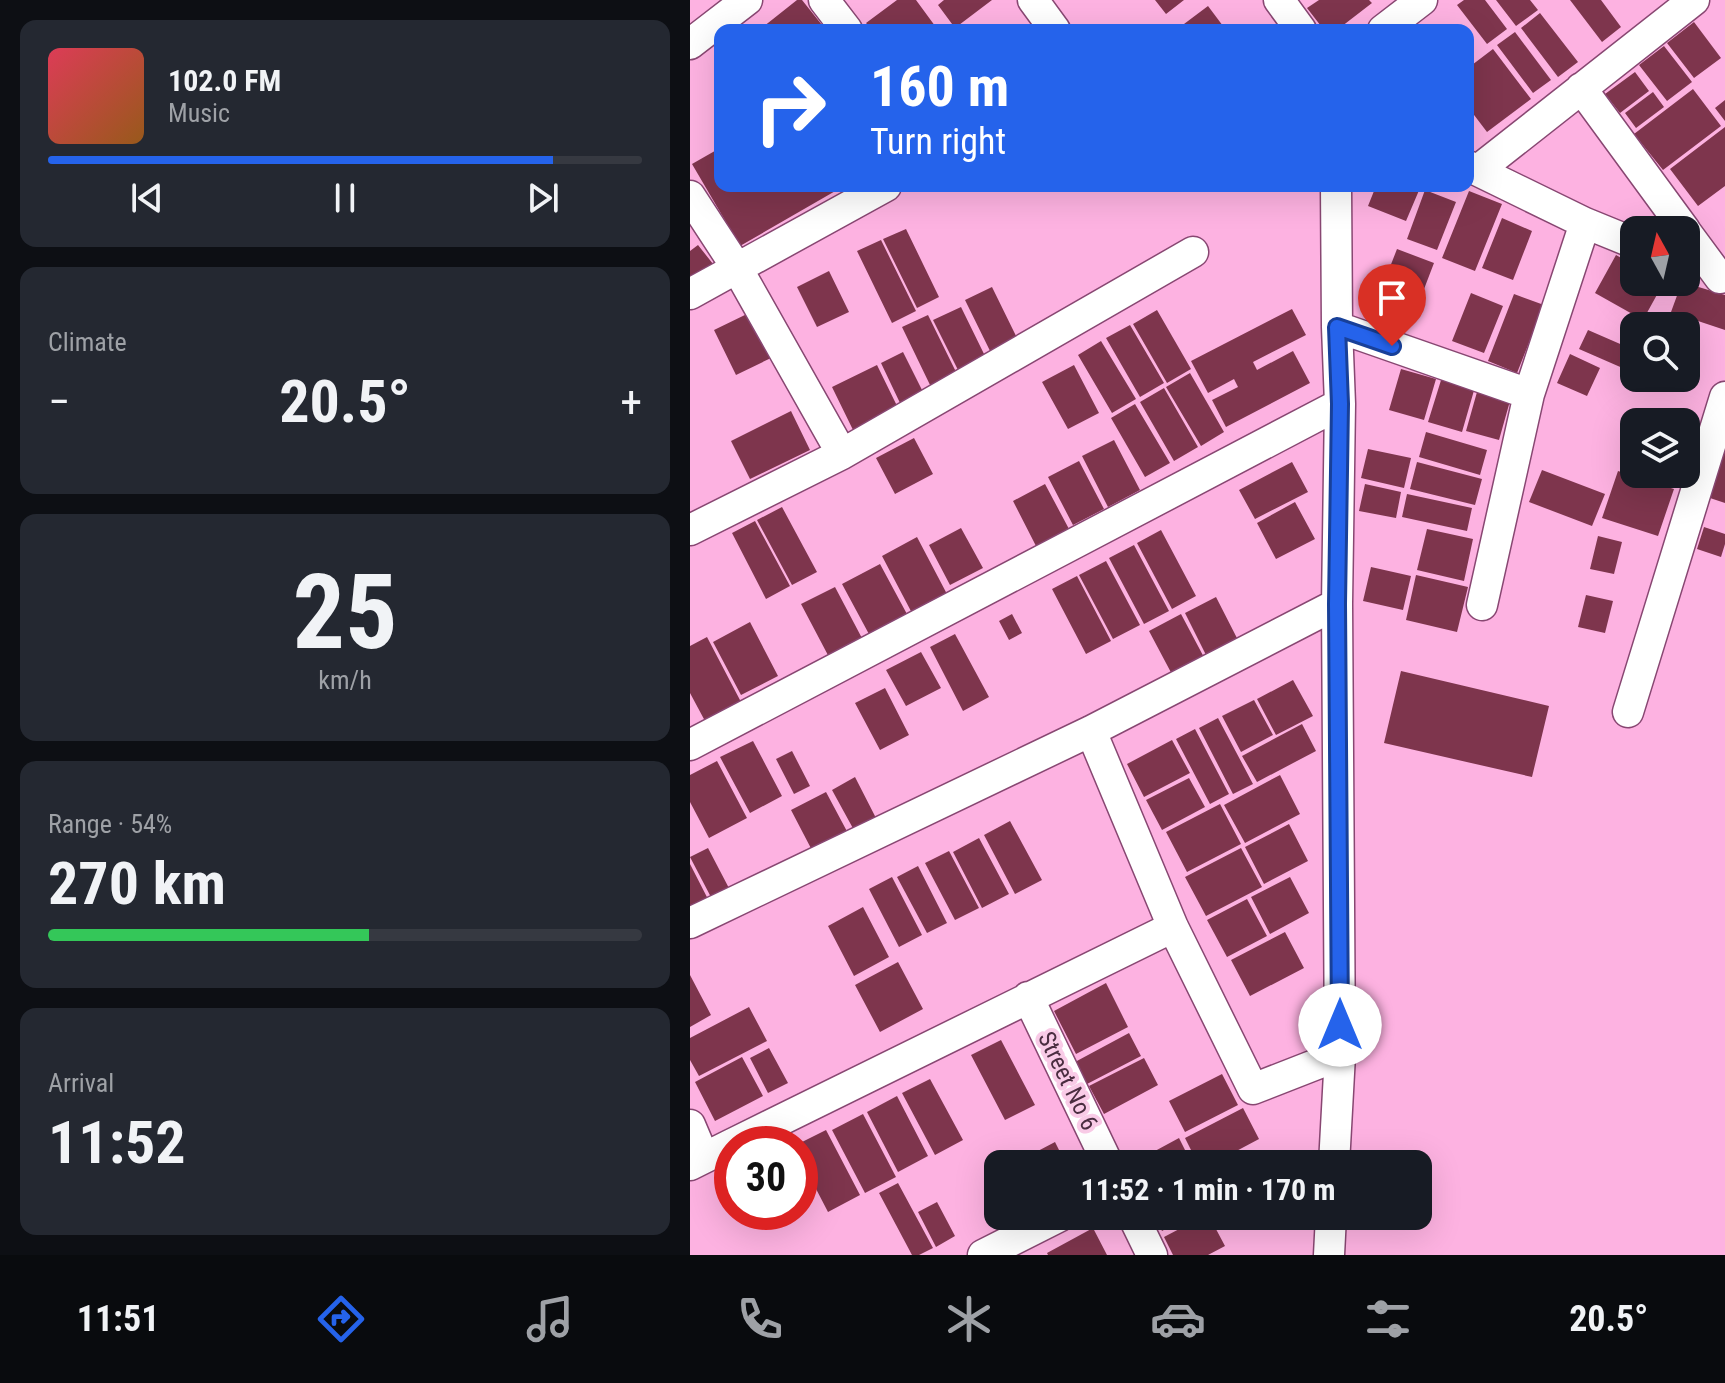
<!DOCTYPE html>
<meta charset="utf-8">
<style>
:root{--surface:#171b24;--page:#242831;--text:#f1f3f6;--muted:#9ea1a6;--line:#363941;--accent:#2563eb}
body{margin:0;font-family:"Roboto Condensed",sans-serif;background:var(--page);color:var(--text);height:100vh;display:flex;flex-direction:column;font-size:30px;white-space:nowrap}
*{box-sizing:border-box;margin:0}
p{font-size:26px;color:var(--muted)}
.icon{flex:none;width:44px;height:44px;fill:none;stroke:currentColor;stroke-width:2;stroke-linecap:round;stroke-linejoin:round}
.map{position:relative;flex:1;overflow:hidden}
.side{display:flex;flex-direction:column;gap:20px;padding:20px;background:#0d0f14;width:690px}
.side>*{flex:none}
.banner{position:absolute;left:24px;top:24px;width:760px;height:168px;border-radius:16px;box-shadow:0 8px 32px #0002;background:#2563eb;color:#fff;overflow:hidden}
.needle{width:52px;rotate:352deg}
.controls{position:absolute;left:930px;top:216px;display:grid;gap:16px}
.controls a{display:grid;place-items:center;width:80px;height:80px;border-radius:16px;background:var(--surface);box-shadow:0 8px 32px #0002;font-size:40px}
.speed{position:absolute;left:24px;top:1126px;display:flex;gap:16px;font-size:40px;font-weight:700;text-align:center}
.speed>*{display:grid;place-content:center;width:104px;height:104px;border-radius:50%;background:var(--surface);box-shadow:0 8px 32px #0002;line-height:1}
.speed .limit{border:12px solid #d22;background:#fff;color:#111}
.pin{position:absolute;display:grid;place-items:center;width:68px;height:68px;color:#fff;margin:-82px -34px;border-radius:50% 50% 50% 0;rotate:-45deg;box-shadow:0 0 8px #0007}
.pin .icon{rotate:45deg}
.me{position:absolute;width:88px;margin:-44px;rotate:0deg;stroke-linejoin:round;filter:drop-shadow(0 0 6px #0008)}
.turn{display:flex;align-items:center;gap:28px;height:168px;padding:0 24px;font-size:36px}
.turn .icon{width:104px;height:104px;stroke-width:2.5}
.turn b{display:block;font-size:56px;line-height:68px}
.big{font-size:60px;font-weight:700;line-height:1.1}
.side .card{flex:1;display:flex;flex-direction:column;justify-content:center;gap:12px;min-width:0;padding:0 28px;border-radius:16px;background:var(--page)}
.side .dial{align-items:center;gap:0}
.dial b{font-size:104px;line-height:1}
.song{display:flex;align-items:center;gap:24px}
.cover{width:96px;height:96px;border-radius:12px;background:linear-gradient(135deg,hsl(350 70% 55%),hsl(30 70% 35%))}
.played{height:8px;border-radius:4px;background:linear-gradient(90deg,var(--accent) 85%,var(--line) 85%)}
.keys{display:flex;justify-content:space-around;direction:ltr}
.heat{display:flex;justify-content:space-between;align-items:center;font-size:44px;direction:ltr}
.charge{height:12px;border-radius:6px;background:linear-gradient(90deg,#34c759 54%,var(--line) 0)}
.trip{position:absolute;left:294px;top:1150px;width:448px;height:80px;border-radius:16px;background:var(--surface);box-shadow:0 8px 32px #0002;font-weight:700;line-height:80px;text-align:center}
.tab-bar{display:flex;height:128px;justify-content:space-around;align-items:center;background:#090b0e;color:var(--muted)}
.tab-bar .icon{width:56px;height:56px}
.tab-bar .selected{color:var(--accent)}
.tab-bar b{font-size:36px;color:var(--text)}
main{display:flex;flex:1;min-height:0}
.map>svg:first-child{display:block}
.building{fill:#7e354d}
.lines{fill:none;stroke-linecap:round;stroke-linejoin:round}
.street-casing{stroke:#884772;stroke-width:33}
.street{stroke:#fff;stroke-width:30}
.route-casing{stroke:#184099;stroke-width:20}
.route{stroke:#2563eb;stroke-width:14}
.labels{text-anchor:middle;stroke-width:8;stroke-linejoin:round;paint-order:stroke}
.street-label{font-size:24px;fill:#4a2d40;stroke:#f9cbe7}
</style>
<main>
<section class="side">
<div class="card">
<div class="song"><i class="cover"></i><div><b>102.0 FM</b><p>Music</p></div></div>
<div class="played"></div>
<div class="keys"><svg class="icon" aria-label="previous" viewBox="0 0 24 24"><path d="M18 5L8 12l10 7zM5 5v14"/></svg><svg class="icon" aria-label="pause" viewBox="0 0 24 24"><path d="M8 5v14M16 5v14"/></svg><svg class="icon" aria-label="next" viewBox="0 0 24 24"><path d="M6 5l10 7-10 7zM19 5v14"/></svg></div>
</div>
<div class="card"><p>Climate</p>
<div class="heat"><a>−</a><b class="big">20.5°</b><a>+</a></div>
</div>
<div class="card dial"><b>25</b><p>km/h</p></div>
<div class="card"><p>Range · 54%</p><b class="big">270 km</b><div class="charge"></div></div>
<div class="card"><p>Arrival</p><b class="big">11:52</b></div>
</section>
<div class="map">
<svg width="1035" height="1255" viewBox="0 0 1035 1255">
<rect width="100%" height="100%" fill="#fdb2e1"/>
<path class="building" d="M107,0H112L136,30H69Z
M207,0H226L248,30H182L176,23Z
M254,0H302L265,28L248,5Z
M465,0H494L476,14Z
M629,0H679L682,3L647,30H634L617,8Z
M774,0H795L817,29L797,44L767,5Z
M806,0H840L848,10L826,26Z
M880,0H911L931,27L912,42Z
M518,6L536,30H493L490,27Z
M850,13L888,62L868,77L831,28Z
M1004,22L1031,58L1004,78L977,43Z
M825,32L861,80L843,93L807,45Z
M974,46L1002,82L977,101L949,65Z
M803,49L841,99L797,132L778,107V68Z
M945,72L959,91L930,113L915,94Z
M1003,89L1031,126L973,170L944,134Z
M963,92L974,107L946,128L935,113Z
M1035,100V121L1025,108Z
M1035,127V186L1008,206L980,169Z
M30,148V186H154L50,246L2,164Z
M686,186H725L730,188L716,221L678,206Z
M735,190L766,202L747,250L717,239Z
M779,191L812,204L785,271L752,258Z
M812,218L842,231L823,280L792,268Z
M216,229L249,297L227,308L193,239Z
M191,240L226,311L202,323L167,251Z
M8,245L27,269L0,291V251Z
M707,249L744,263L721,323L684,308Z
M926,255L944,265V282H974L953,320L905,293Z
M139,271L159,312L127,327L107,287Z
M992,282L1035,295V330L981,312Z
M302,287L330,344L303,357L275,300Z
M781,293L813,306L794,353L762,341Z
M824,294L854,305L827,373L798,361Z
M271,307L295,356L268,370L243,320Z
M602,309L616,335L563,362L567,370L603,351L620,383L536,427L522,400L548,387L544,379L518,393L501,361Z
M467,310L501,369L477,383L443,324Z
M59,313L81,358L46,375L24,330Z
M238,315L267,374L241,387L212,327Z
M440,325L474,383L450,397L416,338Z
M898,330L944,350V373L889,349Z
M411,341L446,399L422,413L388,355Z
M213,352L233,392L210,403L191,363Z
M880,354L910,368L897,396L867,383Z
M187,365L209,410L164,432L142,387Z
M384,365L409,413L378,429L352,382Z
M711,369L746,379L734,420L699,410Z
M500,373L534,432L511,446L476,387Z
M752,377L785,387L772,432L738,422Z
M474,388L508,447L484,461L450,402Z
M787,392L820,401L809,440L776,431Z
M445,404L480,463L455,477L421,418Z
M101,411L120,450L60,479L41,441Z
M736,432L797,450L790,475L729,457Z
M943,432H944V471L932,467Z
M224,438L243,474L205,494L186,458Z
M424,440L450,490L418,507L392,456Z
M678,449L721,458L714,488L671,478Z
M1034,452H1035V503L1020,498Z
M389,461L414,509L383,525L358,477Z
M602,462L618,492L565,519L549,490Z
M727,462L792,479L785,505L720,489Z
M852,470L915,494L902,526L839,502Z
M928,471L984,489L968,536L912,518Z
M355,484L379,529L346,546L323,501Z
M675,484L711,492L706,518L669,511Z
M717,494L782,508L777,531L712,517Z
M605,502L625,539L586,559L567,523Z
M92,507L127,572L102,585L67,520Z
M65,521L100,586L76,599L42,533Z
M1014,527L1035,534V544L1031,557L1007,549Z
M271,528L293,568L260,585L239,545Z
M737,529L783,539L774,581L727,570Z
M471,530L506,596L482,609L447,543Z
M908,536L932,542L924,574L900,569Z
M227,537L258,596L223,615L192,556Z
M444,545L479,611L454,624L419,558Z
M416,561L450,625L423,639L389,575Z
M190,564L218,616L180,636L152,584Z
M681,567L721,576L713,610L673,601Z
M726,575L778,587L767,632L716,620Z
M387,576L421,641L396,654L362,589Z
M145,587L174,642L140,659L111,604Z
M896,595L923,601L915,633L888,627Z
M526,597L550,644L519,661L495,613Z
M322,614L332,633L319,640L309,621Z
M491,614L517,663L485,680L459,631Z
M60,622L88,676L51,695L23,642Z
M265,634L299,697L273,711L240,647Z
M17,637L51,702L15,721L0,693V646Z
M231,652L251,688L216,706L196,670Z
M711,671L859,706L842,777L694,743Z
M603,680L623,716L586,735L567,699Z
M195,688L219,735L190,750L165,703Z
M564,700L583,735L551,752L532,716Z
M528,718L563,784L543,794L509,728Z
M612,724L626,751L567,782L552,756Z
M505,729L539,794L520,804L486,739Z
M482,740L500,773L454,797L437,764Z
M63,741L92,796L60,813L30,757Z
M102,751L120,786L104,794L86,759Z
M27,761L57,818L19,838L0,802V775Z
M590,775L610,814L555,843L534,805Z
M165,777L187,820L165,832L142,790Z
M499,778L515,807L472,830L456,800Z
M136,792L160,837L125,856L101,810Z
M530,804L551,844L497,872L476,832Z
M320,821L352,880L325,894L294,835Z
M599,824L618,861L574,884L555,847Z
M289,838L319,894L292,908L263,852Z
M18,848L41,892L23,901L0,857Z
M551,848L572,887L516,916L495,877Z
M259,851L289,908L265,920L235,863Z
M0,864L21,905L0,912Z
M228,866L257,923L237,933L207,877Z
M202,877L232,935L209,947L179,889Z
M600,877L619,913L580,934L561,897Z
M557,899L577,936L537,957L517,920Z
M173,907L199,957L164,976L138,926Z
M595,932L614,968L560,996L541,960Z
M208,962L233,1009L190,1032L165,985Z
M0,975L21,1015L0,1027Z
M416,983L438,1027L386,1054L364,1011Z
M59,1007L77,1041L9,1076L0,1060V1038Z
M439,1033L451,1056L397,1084L385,1062Z
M311,1040L345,1105L315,1120L281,1055Z
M79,1048L98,1083L78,1093L60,1058Z
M52,1057L73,1096L25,1121L5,1082Z
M454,1058L468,1085L414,1114L399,1086Z
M532,1074L548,1105L495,1132L479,1101Z
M240,1079L273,1140L245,1155L212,1093Z
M207,1096L238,1156L208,1172L177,1112Z
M553,1108L569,1139L522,1164H508L495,1138Z
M173,1114L206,1177L175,1193L142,1130Z
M136,1130L170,1195L138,1212L110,1158V1143Z
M489,1138L502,1164H441Z
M365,1142L376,1164H323Z
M308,1172V1196L298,1177Z
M208,1183L243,1248L229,1255H222L189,1193Z
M247,1202L265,1236L246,1247L228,1212Z
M464,1216H500L472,1231Z
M514,1216H519L535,1246L518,1255H483L474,1237Z
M403,1228L417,1255H358L357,1253Z"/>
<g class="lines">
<g class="street-casing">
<path id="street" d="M134,0L157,30
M343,0L365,30
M589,0L611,30
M693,30L732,0
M0,44L57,0
M891,88L995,230
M778,166L895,223L944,243
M788,170L1004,0
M0,196L47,268L152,454
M996,232L1030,278
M0,294L196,186
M647,327L839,394
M0,530L152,454L503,252
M792,605L839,394L895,223
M938,712L1035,397
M401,731L483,927L563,1089L650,1055
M0,745L650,404
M0,923L401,731L647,604
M338,997L418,1164
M0,1125L14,1158
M42,1144L483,927
M644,1164L650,1055L647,604L650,404L647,327L646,186
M0,1165L42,1144
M443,1216L462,1255
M293,1255L370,1216
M639,1255L641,1216"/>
</g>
<use href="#street" class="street"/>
</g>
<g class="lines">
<g class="route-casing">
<path id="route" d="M650,1025L647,604L650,404L647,327L702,346"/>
</g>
<use href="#route" class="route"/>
</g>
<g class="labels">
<g class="street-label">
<text transform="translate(378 1081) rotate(64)" y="8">Street No 6</text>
</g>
</g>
</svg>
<div class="controls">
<a><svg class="needle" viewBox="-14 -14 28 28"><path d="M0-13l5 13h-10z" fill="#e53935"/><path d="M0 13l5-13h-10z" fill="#9ea1a6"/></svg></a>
<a><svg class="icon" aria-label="search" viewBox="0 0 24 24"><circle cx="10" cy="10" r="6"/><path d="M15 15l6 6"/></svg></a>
<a><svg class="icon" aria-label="layers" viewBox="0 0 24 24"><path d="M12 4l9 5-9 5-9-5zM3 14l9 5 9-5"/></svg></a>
</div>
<div class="speed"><div class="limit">30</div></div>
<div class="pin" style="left:702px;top:346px;background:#d93025"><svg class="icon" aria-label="arrive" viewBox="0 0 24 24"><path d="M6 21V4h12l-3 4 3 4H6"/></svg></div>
<svg class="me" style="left:650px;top:1025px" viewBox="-20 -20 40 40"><circle r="19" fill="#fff"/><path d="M0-13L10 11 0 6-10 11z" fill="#2563eb"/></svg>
<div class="trip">11:52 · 1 min · 170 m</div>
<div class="banner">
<div class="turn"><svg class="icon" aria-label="right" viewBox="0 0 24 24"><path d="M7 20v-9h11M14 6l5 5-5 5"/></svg><div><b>160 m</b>Turn right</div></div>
</div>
</div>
</main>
<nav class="tab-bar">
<b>11:51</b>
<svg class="icon selected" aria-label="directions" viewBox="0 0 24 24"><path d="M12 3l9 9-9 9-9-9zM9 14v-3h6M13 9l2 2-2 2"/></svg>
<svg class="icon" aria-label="music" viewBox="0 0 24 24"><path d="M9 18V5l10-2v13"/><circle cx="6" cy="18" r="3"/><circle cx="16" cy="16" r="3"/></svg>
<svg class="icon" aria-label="phone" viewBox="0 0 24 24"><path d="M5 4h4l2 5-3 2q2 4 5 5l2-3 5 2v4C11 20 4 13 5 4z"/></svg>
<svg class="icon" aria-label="climate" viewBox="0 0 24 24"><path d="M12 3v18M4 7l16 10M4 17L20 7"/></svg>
<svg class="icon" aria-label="car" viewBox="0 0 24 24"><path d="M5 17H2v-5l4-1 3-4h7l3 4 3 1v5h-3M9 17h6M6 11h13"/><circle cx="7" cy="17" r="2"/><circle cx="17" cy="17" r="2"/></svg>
<svg class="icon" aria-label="filters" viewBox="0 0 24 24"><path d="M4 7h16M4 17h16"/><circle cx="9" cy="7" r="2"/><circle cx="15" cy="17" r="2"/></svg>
<b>20.5°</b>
</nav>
